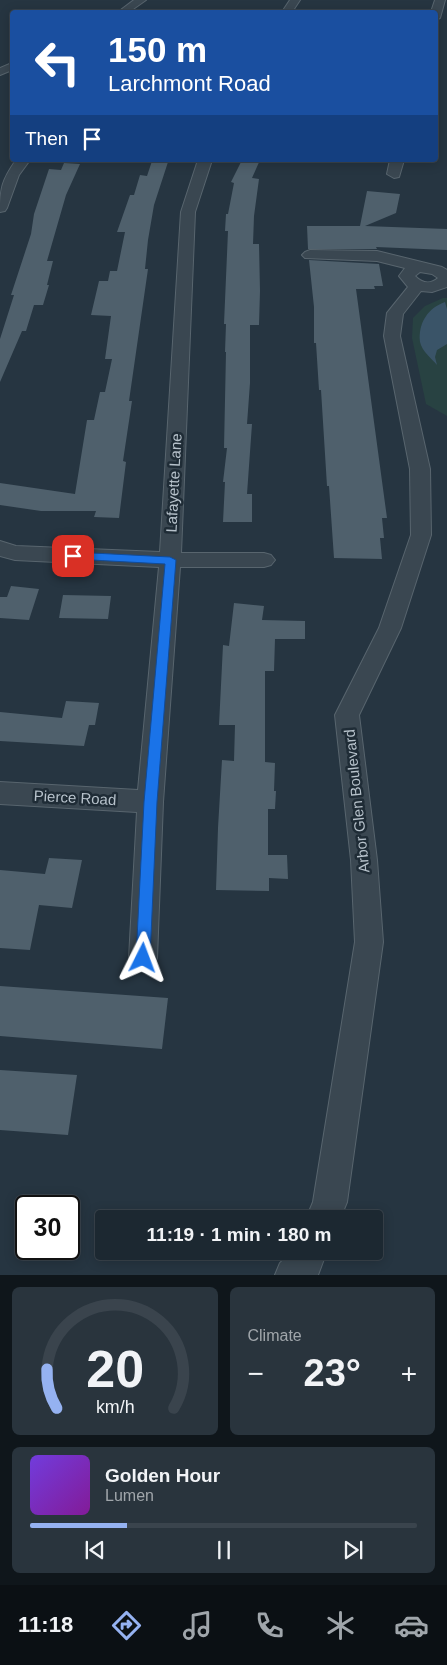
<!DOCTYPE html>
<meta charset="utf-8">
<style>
:root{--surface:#1c2831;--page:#29343d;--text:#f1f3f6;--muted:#a0a6ab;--line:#3a444d;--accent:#95b2f1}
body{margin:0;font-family:Arial,sans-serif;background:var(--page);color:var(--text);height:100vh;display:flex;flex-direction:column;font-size:19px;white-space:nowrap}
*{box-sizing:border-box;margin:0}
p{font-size:16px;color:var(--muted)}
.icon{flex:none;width:28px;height:28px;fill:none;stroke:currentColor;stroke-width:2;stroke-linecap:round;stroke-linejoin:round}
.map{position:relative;height:1275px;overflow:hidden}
.sheet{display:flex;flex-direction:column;gap:12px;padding:12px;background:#0f161b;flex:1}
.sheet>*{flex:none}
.banner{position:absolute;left:10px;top:10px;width:428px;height:152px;border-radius:5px;box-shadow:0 2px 12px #0003,0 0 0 1px var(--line);background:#1a4fa0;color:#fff;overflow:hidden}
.speed{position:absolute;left:15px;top:1195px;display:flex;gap:10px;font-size:25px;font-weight:700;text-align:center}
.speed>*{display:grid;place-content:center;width:65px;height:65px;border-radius:50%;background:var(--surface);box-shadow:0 2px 12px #0003,0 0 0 1px var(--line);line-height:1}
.speed .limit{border:2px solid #111;border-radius:8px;background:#fff;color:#111}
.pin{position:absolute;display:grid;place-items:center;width:42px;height:42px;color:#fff;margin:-21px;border-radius:10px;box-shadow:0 2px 8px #0006}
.me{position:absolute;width:55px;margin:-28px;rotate:3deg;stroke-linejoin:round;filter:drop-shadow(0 0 4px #0008)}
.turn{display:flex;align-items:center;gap:18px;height:105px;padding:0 15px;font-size:22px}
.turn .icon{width:65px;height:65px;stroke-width:2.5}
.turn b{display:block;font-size:35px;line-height:42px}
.then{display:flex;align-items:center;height:48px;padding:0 15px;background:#0003;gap:10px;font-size:19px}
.big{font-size:38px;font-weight:700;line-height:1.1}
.sheet .widget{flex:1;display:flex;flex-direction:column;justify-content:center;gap:8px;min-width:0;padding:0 18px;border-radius:8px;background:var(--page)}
.sheet .dial{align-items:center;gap:0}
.dial svg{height:130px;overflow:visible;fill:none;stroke:var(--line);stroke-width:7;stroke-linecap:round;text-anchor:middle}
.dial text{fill:var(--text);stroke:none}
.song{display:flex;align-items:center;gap:15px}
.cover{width:60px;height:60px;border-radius:8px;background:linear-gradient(135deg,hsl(260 70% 55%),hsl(290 70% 35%))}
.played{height:5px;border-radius:2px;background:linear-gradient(90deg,var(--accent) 25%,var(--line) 25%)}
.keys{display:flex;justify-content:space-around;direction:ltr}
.heat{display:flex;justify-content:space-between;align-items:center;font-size:28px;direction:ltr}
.sheet .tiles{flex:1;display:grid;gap:12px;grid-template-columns:1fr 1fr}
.widget:last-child{grid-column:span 2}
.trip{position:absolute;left:95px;top:1210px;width:288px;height:50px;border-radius:5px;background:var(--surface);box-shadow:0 2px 12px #0003,0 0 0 1px var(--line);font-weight:700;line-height:50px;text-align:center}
.menu{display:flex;height:80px;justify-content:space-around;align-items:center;background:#0b1014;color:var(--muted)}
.menu .icon{width:35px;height:35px}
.menu .active{color:var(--accent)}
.menu b{font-size:22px;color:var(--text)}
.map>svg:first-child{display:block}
.green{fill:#284242}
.water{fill:#3a5468}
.building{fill:#4f606c}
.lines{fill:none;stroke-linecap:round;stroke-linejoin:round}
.minor-casing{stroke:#58656e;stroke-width:2}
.minor{fill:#3a4751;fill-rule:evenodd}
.route{fill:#1a73e8;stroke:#114b97}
.labels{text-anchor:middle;stroke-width:5;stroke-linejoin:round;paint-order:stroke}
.street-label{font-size:15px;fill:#b7c2cb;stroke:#1f2c36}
</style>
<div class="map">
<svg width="447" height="1275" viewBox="0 0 447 1275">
<rect width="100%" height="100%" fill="#263541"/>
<path class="green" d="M443,298H447V416L426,404L412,338L413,318L425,306Z"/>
<path class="water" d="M445,302L447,309V344L437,350L435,357L437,365C431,358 422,351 420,342C418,323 428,308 445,302Z"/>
<path class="building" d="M242,160H260L252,178L259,179L254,216L253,244H259L260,291L259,325H250V383L247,424H252L247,494H252V522H223L225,482H223L227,448H224L226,352H225L226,324H224L228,231H225L226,214H228L234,183L231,182Z
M152,161L168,162L154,205L148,240L145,269H148L129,401H132L123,461L126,462L119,518L94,517L96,511H41L0,505V483L75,494L87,420H94L100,392H105L112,359H105L111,316L91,315L99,281H108L110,271H117L125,232H117L130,195H134L140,175L147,176Z
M64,163L80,164L66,195L47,261H53L47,285H49L43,305H34L26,331H22L0,382V339L14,295H11L31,234L34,214L49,169L61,170Z
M367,191L400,194L396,213L365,226L447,229V250L376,247L377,249H308L307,226H360Z
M309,260L379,264L383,286H374L375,289H356L387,518H382L384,538H380L382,559L334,558L329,486H327L321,390H319L316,343H314V307Z
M11,586L39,589L29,620L0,618V597H7Z
M63,595L111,596L108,619L59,618Z
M234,603L264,606L262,620L305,621V639H275L274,671H265V762L275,763L274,791H276L275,809H268V855H287L288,879L269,878V891L216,890L218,828L222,760L234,761L235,725H219L223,645L229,646Z
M66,701L99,703L95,725H89L84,746L0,741V712L62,718Z
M49,858L82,860L72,908L39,905L30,950L0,948V870L45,874Z
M0,986L168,998L162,1049L0,1036Z
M0,1070L77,1075L68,1135L0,1130Z"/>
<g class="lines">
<g class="minor-casing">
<path id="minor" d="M134,0H146L129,12H118Z
M290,0H300L292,12H282Z
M435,0H445L440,18L435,21V12H431Z
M12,63V70L0,75V68Z
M16,160H30L19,175L7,208L5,211L0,212C0,188 2,180 16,160Z
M198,160H212L195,212L181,553H264L271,555L275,560L271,565L264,567H180L163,802L157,958L153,968L143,972L133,968L129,958L137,812L0,804V782L138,790L159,567L15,560L0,556V541L16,546L160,552L181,212Z
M390,160H404L399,177L394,178L387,174Z
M310,250L377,251L442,267L447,270V287L432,292L421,291L403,314L400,336L430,469L431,535L401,628L359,715L377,860L383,942L347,1202L340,1219H306L313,1202L355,942L351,860L335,715L379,628L411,535L410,469L384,336L387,313L408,287L399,276L405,268L377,261L305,258L302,255L305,252ZM420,272L432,274L438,278C430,285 422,283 415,276Z
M293,1251H327L318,1275H275L280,1263Z"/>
</g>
<use href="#minor" class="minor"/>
</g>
<path class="route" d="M73,552L170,557L176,560L157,802L150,958L148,963L143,965L138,963L136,958L144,802L165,564L73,559L68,556Z"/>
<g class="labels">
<g class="street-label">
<text transform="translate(174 483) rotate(-87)" y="5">Lafayette Lane</text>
<text transform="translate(75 798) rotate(3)" y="5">Pierce Road</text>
<text transform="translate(357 801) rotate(-96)" y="5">Arbor Glen Boulevard</text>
</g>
</g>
</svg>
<div class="speed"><div class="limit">30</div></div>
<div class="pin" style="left:73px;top:556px;background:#d93025"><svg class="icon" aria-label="arrive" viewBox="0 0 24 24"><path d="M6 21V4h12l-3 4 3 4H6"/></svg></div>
<svg class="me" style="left:143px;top:958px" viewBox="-20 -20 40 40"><path d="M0-17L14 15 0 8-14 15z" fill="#1a73e8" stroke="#fff" stroke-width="4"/></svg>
<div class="trip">11:19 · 1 min · 180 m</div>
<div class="banner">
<div class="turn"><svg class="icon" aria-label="left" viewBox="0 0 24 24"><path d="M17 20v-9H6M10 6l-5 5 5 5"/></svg><div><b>150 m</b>Larchmont Road</div></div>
<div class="then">Then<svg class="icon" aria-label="arrive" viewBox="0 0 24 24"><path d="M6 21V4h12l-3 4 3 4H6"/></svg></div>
</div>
</div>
<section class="sheet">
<div class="tiles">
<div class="widget dial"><svg viewBox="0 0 100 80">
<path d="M14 69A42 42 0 1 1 86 69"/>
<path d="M14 69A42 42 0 0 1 8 45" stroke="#95b2f1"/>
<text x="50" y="56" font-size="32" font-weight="700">20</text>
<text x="50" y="72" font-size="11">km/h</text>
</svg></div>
<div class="widget"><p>Climate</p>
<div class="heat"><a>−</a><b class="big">23°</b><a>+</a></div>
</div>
<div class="widget">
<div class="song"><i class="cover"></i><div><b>Golden Hour</b><p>Lumen</p></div></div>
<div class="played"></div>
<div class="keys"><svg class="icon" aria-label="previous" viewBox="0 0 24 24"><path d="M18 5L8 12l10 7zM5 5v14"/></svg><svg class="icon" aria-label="pause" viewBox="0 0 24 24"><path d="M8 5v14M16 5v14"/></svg><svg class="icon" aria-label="next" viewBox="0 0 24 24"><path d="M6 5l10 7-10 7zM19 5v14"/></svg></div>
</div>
</div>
</section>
<nav class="menu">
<b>11:18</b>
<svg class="icon active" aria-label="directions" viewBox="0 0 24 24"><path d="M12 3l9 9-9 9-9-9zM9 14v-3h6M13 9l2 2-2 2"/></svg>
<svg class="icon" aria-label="music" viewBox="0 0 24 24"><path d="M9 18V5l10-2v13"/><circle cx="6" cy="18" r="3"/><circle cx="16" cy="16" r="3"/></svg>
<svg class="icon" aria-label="phone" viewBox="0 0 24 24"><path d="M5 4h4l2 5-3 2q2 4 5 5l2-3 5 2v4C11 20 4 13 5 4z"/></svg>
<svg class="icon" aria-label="climate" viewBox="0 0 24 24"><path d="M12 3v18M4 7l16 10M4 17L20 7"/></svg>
<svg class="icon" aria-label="car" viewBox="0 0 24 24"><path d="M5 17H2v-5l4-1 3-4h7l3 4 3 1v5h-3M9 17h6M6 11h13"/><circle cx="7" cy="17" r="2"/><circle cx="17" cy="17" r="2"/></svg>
</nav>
